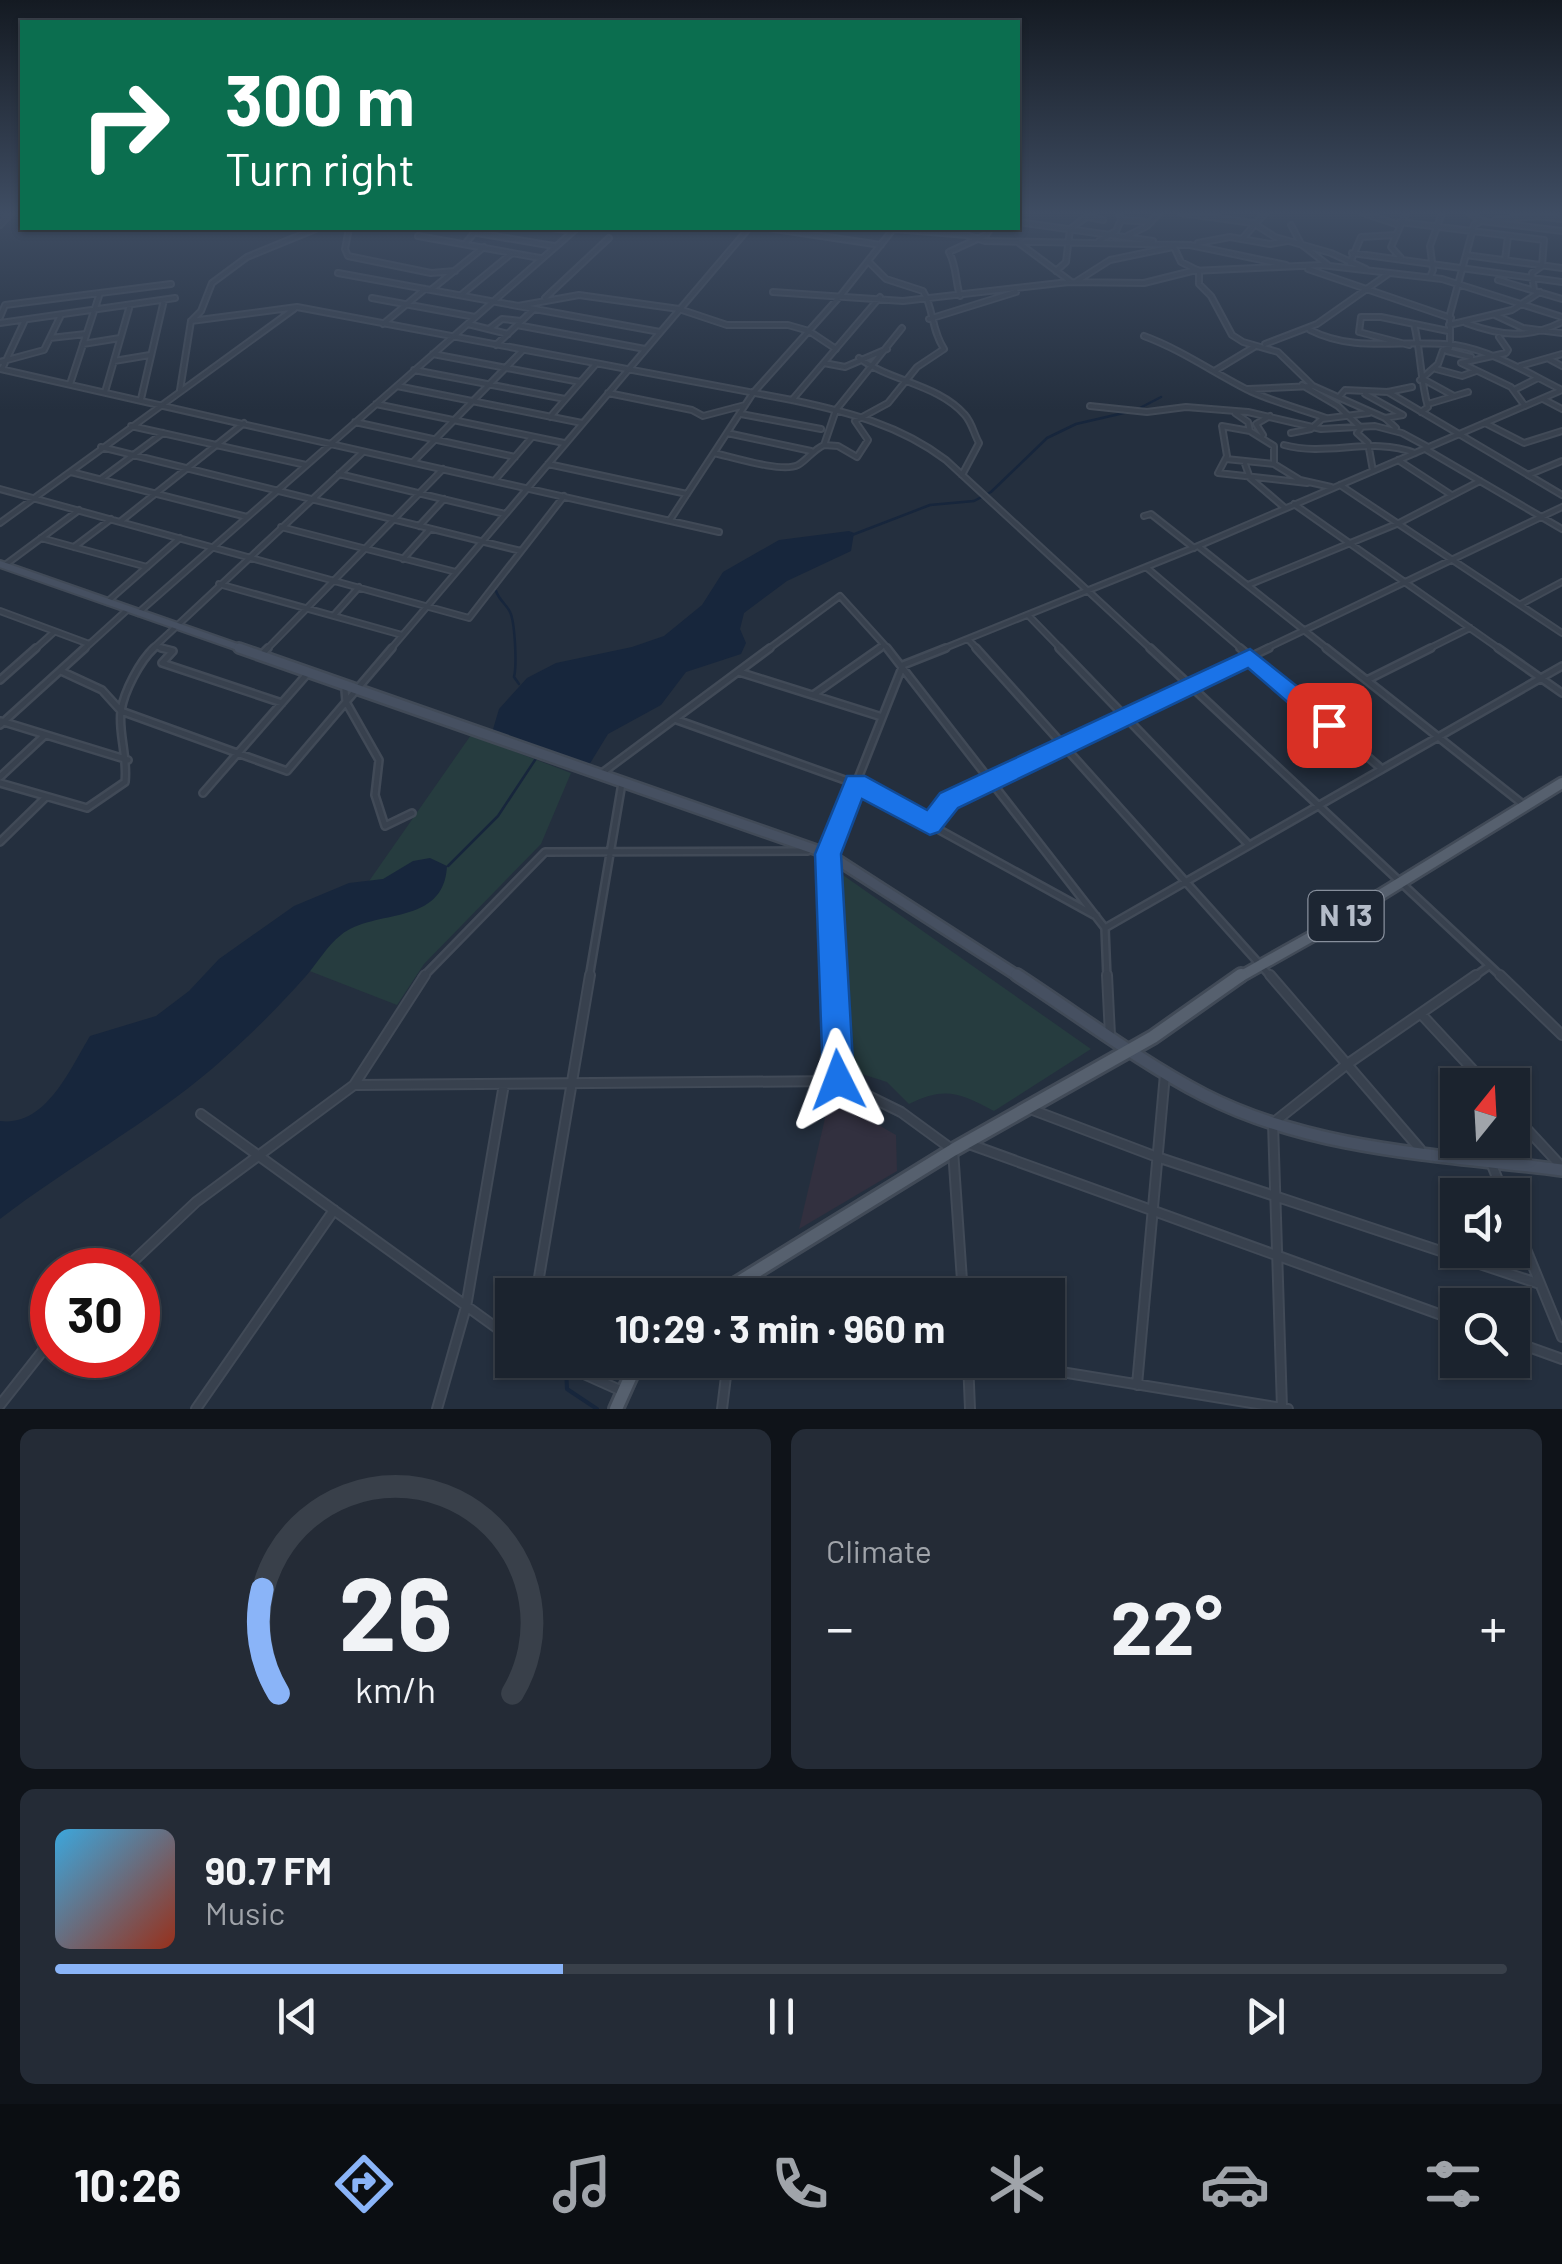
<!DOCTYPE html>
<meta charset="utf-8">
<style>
:root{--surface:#1b232e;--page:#242b36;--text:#f1f3f6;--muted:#a0a4aa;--line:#39404a;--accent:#8ab4f8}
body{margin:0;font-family:Barlow,sans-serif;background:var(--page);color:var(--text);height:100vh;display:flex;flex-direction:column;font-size:38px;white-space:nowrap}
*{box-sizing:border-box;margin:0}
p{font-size:32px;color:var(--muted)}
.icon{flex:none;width:55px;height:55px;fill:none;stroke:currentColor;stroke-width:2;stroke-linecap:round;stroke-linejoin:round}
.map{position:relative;height:1409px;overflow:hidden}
.side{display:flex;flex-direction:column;gap:20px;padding:20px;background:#0f1319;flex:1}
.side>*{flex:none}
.guide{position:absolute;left:20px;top:20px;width:1000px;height:210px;border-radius:0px;box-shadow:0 2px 8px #0004,0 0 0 2px var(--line);background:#0b6e4f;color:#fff;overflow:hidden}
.needle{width:65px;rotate:18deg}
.controls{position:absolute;left:1440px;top:1068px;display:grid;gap:20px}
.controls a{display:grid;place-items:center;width:90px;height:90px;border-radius:0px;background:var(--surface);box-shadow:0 2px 8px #0004,0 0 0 2px var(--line);font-size:50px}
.speed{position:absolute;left:30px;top:1248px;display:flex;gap:20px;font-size:50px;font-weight:700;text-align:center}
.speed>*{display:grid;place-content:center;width:130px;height:130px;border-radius:50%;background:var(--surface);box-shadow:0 2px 8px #0004,0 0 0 2px var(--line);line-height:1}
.speed .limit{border:15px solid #d22;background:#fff;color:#111}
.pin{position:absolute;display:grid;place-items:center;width:85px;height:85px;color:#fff;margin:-42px;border-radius:20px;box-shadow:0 5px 15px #0006}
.me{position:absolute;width:110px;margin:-55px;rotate:357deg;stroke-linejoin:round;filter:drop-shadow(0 0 8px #0008)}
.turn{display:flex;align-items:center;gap:35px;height:210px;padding:0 40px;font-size:45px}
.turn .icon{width:130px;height:130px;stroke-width:2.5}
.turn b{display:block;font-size:70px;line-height:85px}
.big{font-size:75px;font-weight:700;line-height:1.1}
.side .card{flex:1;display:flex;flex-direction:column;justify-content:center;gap:15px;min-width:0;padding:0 35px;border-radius:15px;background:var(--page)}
.side .dial{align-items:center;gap:0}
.dial svg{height:260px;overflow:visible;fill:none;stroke:var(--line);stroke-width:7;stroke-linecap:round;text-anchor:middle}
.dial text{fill:var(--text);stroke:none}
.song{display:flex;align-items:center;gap:30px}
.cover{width:120px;height:120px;border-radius:15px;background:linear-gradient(135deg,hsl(200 70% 55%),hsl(10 70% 35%))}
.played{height:10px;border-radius:5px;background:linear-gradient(90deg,var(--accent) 35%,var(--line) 35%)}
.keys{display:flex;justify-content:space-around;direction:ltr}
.heat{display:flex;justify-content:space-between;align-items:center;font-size:55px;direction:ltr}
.side .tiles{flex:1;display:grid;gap:20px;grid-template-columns:1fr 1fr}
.card:last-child{grid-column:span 2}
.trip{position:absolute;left:495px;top:1278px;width:570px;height:100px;border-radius:0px;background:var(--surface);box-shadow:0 2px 8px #0004,0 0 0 2px var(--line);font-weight:700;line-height:100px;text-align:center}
.menu{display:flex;height:160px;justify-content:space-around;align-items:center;background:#0b0e12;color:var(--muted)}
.menu .icon{width:70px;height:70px}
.menu .on{color:var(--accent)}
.menu b{font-size:45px;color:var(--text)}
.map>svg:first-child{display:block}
.medical{fill:#32303f}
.green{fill:#263c3f}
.water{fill:#17263c}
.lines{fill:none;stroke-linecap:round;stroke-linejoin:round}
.stream-far1{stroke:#17263c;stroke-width:2.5}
.stream{stroke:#17263c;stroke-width:4}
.street-far2-casing{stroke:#414a57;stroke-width:8}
.street-far1-casing{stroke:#414a57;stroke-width:10}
.street-casing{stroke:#414a57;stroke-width:12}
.secondary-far2-casing{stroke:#414a57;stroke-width:10}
.secondary-far1-casing{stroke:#414a57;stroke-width:14}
.secondary-casing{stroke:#414a57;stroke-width:16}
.primary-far1-casing{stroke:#414a57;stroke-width:15}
.primary-casing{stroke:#414a57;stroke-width:18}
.street-far2{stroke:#38414e;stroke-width:4}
.street-far1{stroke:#38414e;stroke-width:5}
.street{stroke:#38414e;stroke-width:8}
.secondary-far2{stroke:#465061;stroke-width:6}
.secondary-far1{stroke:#465061;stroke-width:9}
.secondary{stroke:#465061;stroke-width:11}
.primary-far1{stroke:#56606e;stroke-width:10}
.primary{stroke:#56606e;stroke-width:12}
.route{fill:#1a73e8;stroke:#114b97;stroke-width:2.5}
.labels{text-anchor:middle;stroke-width:10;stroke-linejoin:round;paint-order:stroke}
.shield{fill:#1d2633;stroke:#878f9c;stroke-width:2.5}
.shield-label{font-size:30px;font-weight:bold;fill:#b4bcc9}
</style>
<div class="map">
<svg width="1562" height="1409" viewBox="0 0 1562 1409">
<rect width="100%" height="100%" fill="#242f3e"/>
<path class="medical" d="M830,1097L896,1135L897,1171L799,1229Z"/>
<path class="green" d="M471,735L571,773L541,844L424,964L397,1005L307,970Z
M840,873L1091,1049L994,1111C960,1093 945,1086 909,1104L887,1082L846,1069Z"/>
<path class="water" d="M849,531L854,533L851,551L787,581L744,613L740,629L746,643L741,654L686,672L661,705L608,734L586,770L491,736L499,709L527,678L556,663L632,647L664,636L702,605L723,572L779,540Z
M430,858L447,866C444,927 374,908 341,935C327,946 318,962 306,976C277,1009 246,1039 213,1068C147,1124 69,1166 0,1219V1121C46,1127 70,1069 90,1036L156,1016L189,991L219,959L294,906L349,883L383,879L413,861Z"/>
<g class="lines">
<path class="stream-far1" d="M1136,410L1161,397
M852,535L930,505L974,501L991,492L1047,438L1076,424L1128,412
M496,591C499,600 506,604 510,612C515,622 517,665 514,677L519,684
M448,866L498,816L537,757"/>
<path class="stream" d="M566,1367L567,1389L597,1409
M588,1371L609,1360"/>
<g class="street-far2-casing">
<path id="street-far2" d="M1119,213L1121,220L1151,222
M1181,213L1253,223L1275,237L1331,253L1366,269
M1363,213L1399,225
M1470,213L1480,220
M1089,217L1103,220
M1495,220L1538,216L1562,219
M1018,222L1153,241
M1400,222L1544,240
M0,225L11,213
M1291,225L1301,244L1328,265
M349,228L345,249L348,256L431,273L455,271
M551,228L573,231
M768,228L881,245
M894,229L966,235L985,241L1190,245L1286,265
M477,233L554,246
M418,236L540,258
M1127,236L1147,226L1159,213
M1243,238L1265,213
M1099,241L1116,231L1121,220
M1019,243L1070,281
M1198,243L1230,237L1270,244L1287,241
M465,244L478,228
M1174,247L1181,262L1199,271V284L1211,296L1232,335L1243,342L1278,352L1313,386
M1352,253L1562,282
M1466,255L1562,268
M1401,258L1391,247L1406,213
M1505,260L1508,236
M1350,263L1361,237L1396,235
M1308,269L1451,318
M1056,271L1066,262L1070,229L1092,213
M338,273L660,332
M1430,277L1433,270L1430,246L1442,213
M1498,280L1562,299
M1077,281L1110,260L1173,247
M432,289L484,247
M1534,290L1532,273L1542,266L1544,240
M773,292L903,301L1069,282L1144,283L1192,271L1321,265L1442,279L1562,317
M461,295L512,253
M960,296C955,280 957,267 949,252L986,235L991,228
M372,298L475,317
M545,298L609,238
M518,306L579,295L679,309L727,325H788L809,331L836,349
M1495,315L1523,328L1562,333
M0,317L5,305L171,284
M929,319L1016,292
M191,321L297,307L792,400C848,412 900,425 946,460L1152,650
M0,323L175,298
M1466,323C1501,336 1528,339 1562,322
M383,324L425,289
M468,324L508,334
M1414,324C1421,352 1420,379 1428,407L1421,412
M517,325L645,349
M1449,325L1512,310L1540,292
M489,329L502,319L521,321
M1310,330C1357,354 1405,338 1455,345C1493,351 1528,373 1562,390
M1144,336C1182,350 1214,373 1250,391C1274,402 1301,409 1326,418
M1499,337L1508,350L1506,353L1461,363L1511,387L1525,406
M50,338L86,334
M83,344L120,338
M1265,344L1317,324L1388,274
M496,345L534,309
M1409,345L1359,332L1361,317H1381L1448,331
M1447,351L1471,357
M433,354L580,382
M859,358C891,382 938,384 965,415C972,423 974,434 979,443L962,475
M1549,359L1562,366
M114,361L150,355
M0,362L44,350L61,315
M824,363L845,367L887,349
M1520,366L1562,354
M0,369L719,532
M2,369L25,320
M1436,369L1462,376L1476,371
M414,370L565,399
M1216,370L1254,347
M1423,379L1454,396
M1420,380L1438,364L1443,350L1450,348V314L1474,225L1481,221L1562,231
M70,384L100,293
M1302,385L1338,406L1361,428L1357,433L1368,443L1373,471
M397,386L582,423
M1248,389L1313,386L1385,418L1396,428
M180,390L191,321L201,311L212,283L247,257L318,228
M1514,390L1538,378
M105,392L130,305
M1388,392L1562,495
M608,393L692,410L703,416L745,405
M1365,394L1403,415L1385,418
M1339,397L1345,390L1388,392L1412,387
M141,399L164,300
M1543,399L1562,409
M792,400L880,297
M376,404L564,443
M1428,404L1468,392
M1090,406L1147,412L1186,407L1248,412L1321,429L1375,426L1402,433L1428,447
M1235,413L1248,422L1250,431L1274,446V464
M741,414L821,429
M550,417L596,364
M355,422L515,457
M1485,423L1524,443L1562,431
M131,426L306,465
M1250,431L1222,426L1227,456L1218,473L1307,483
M727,433L811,451
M1291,433L1311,429L1322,419L1369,413
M1263,435L1256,424L1270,416
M824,445L838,446L857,457L868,440L855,421L888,403L917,367L944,349C931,329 934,309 923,291L886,279L868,261
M1284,445C1328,457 1372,436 1415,453
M101,447L521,551
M1427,450L1562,529
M714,453C732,457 782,473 798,465C807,460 813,450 824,445L836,410L902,328
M1226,459L1274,464L1300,480L1331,487
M1398,460L1450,494
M413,462L523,350
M548,464L687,494
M1245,464L1250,478L1285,508
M71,472L247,517
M339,474L505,514
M1528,475L1562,461
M101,479L163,433
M495,480L532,437
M1340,485L1562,633
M0,489L469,618L564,496
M1294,504L1501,650
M1144,516L1151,514L1194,548
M670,520L753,393L841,295L894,228
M121,521L244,423
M0,523L294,309
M419,526L444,499
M281,527L456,572
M41,538L147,567
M1198,546L1329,650
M74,547L111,519
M403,559L430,529
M5,565L79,510
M1146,567L1243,650
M219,584L402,635
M1248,585L1399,523L1480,481
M107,602L180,538
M1521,604L1562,582
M0,611L89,644
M138,613L577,228
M334,615L359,587
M1028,615L1062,650
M968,639L978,650
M155,646L170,650
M34,650L54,632
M83,650L127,610
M151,650L363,452
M266,650L443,469
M390,650L749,228
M767,650L840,596L889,650
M877,650L884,645
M940,650L1198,546L1562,390
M1263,650L1562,507
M1426,650L1470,628"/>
</g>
<g class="street-far1-casing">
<path id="street-far1" d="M161,648L173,651L162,663L282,703
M887,648L1105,928L1107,978
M976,648L1272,978
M1059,648L1249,845
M1150,648L1503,978
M1240,648L1382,769
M1326,648L1524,805
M1498,648L1562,693
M262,654L268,648
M61,671L102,690L121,711L287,771L392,648
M739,672L882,717
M0,680L36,648
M1367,680L1431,648
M345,690L346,702L379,760L375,795L385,826L412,813
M813,695L880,648
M677,720L856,784L1096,916
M1,721L128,760
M0,725L85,648
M602,773L770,648
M0,777L45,735
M0,783L87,808L125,782C128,757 118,732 121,711C124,691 140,661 154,648
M203,793L308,673
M930,825L949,801L1269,648
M0,842L46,797
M1105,928L1562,666
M422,978L545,852L808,851
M589,978L622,783
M833,978L828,854L903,665L946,648
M1472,978L1489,966"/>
</g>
<g class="street-casing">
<path id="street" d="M833,975L838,1081
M1107,975L1110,1035
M1270,975L1420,1149
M1500,975L1562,1035
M1422,1015L1487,1085
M356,1085L838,1081L901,1112L953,1150L963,1295
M1030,1109L1157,1157L1540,1284
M1512,1113L1561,1166
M201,1114L512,1339
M969,1144L1458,1321
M1492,1165L1504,1195
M1512,1215L1562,1337
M124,1270L196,1202L354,1085L425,975
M536,1295L590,975
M1512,1341L1562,1359
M553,1360L622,1391
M968,1360L970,1409
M988,1360L1288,1409
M1137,1385L1165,1074
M0,1405L52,1339
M1282,1408L1273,1123L1346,1065L1476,975
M196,1409L334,1210
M437,1409L466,1307L504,1084
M722,1409L728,1360"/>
</g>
<g class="secondary-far2-casing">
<path id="secondary-far2" d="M0,564L246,650"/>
</g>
<g class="secondary-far1-casing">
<path id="secondary-far1" d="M239,648L828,854L1021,978"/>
</g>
<g class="secondary-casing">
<path id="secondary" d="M1017,975C1077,1014 1142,1063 1204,1095C1313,1151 1443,1155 1562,1170"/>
</g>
<g class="primary-far1-casing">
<path id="primary-far1" d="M1238,978L1325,929L1562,783"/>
</g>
<g class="primary-casing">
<path id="primary" d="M718,1295L953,1150L1153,1037L1241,975
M616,1409L638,1360"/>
</g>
<use href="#street-far2" class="street-far2"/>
<use href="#street-far1" class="street-far1"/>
<use href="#street" class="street"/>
<use href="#secondary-far2" class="secondary-far2"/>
<use href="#secondary-far1" class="secondary-far1"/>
<use href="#secondary" class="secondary"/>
<use href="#primary-far1" class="primary-far1"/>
<use href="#primary" class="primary"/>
</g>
<linearGradient id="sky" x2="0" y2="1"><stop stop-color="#141a22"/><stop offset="0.52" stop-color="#3f4d63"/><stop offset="1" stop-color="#3f4d63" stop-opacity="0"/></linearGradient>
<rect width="1562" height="410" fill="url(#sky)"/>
<path class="route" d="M1250,649L1337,718L1341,725L1337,731H1321L1248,668L958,808L939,832L930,835L862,799L841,854L854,1080L849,1091L838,1096L827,1091L823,1080L815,854L847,776H865L927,810L940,793Z"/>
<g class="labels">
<rect class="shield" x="1308.5" y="891" width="75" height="50" rx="8"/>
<g class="shield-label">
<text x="1346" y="926">N 13</text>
</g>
</g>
</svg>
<div class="controls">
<a><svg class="needle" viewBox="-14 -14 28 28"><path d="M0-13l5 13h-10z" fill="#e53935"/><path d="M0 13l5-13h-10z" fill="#a0a4aa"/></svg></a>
<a><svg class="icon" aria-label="sound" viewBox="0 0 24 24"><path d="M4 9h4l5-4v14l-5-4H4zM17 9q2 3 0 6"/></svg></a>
<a><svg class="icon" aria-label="search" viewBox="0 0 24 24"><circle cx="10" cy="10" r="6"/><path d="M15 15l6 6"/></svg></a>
</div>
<div class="speed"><div class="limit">30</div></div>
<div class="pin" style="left:1329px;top:725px;background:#d93025"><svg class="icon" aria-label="arrive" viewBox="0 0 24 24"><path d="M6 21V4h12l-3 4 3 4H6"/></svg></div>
<svg class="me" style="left:838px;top:1080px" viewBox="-20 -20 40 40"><path d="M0-17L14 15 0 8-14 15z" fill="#1a73e8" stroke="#fff" stroke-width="4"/></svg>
<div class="trip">10:29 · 3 min · 960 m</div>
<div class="guide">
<div class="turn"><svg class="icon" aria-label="right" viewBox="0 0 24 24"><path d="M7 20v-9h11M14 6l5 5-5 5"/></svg><div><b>300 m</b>Turn right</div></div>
</div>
</div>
<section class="side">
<div class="tiles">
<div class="card dial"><svg viewBox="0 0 100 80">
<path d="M14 69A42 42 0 1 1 86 69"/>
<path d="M14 69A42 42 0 0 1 9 37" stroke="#8ab4f8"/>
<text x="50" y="56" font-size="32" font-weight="700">26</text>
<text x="50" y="72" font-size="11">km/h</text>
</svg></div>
<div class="card"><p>Climate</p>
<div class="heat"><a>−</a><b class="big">22°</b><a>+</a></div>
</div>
<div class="card">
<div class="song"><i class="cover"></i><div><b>90.7 FM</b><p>Music</p></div></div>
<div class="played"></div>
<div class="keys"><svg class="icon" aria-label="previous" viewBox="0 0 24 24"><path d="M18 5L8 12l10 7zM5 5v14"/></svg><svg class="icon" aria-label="pause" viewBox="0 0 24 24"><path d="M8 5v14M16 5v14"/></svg><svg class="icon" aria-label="next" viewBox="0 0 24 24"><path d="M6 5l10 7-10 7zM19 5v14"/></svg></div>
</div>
</div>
</section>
<nav class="menu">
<b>10:26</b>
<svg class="icon on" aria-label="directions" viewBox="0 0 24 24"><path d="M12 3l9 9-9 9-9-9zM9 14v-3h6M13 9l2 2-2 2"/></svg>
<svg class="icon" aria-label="music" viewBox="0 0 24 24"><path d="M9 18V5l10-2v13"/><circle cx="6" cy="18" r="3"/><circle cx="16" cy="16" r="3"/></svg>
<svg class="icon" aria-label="phone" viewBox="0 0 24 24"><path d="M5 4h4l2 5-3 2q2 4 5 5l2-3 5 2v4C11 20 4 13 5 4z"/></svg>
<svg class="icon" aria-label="climate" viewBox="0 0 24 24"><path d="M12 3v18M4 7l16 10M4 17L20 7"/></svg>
<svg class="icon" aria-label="car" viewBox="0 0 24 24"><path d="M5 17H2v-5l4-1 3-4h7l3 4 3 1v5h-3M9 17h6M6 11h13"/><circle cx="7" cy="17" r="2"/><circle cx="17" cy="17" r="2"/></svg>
<svg class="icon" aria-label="filters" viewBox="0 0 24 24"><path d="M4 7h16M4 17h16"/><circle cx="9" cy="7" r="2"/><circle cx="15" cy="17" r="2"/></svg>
</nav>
